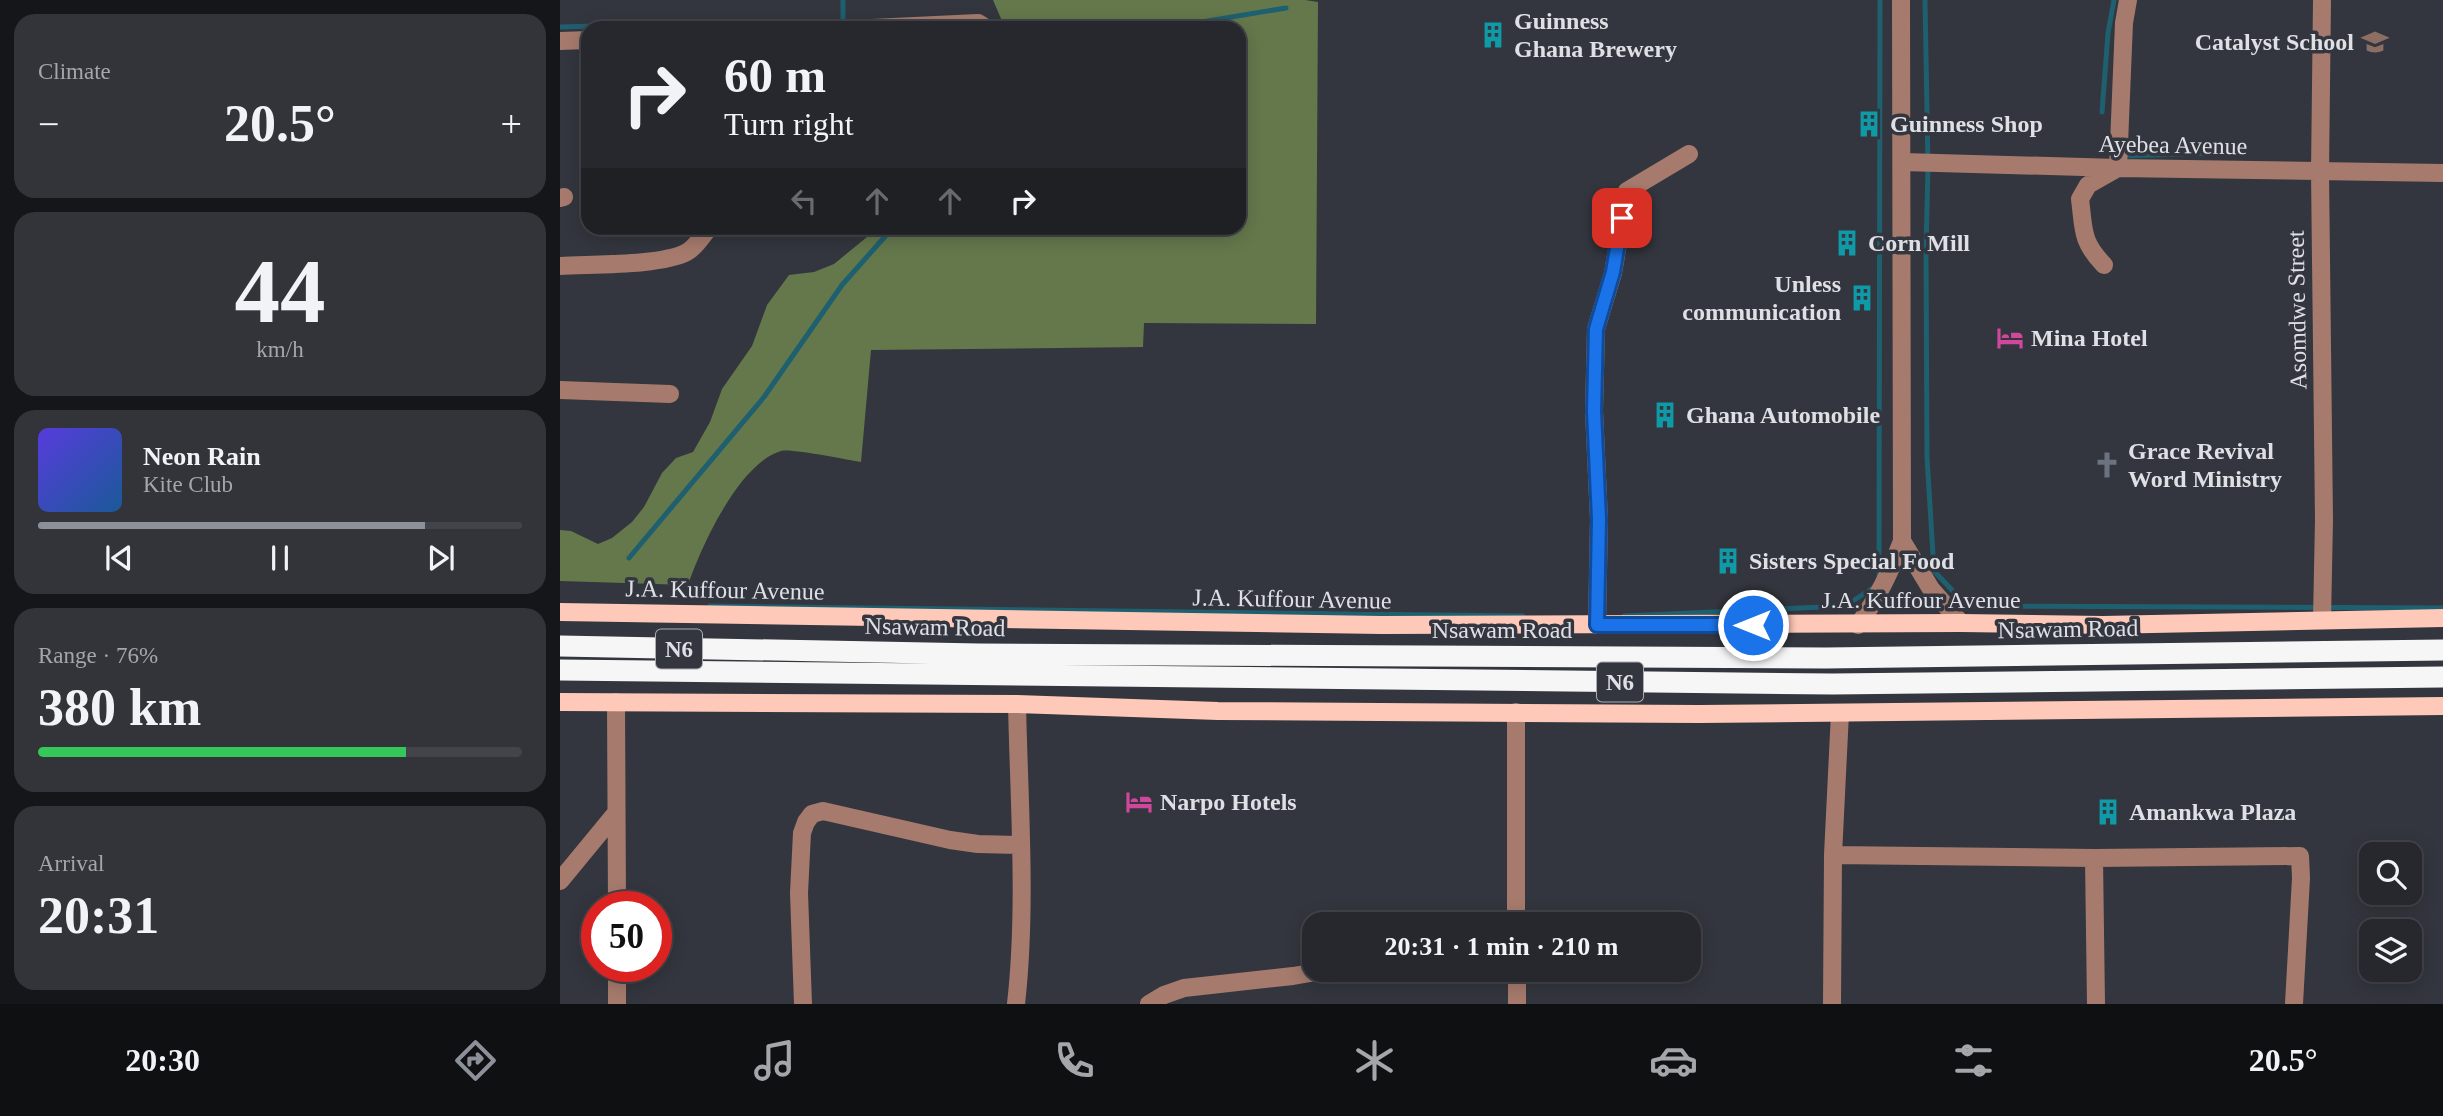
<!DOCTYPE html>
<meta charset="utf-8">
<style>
:root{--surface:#26282e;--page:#32343a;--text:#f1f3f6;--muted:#a4a6aa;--line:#42444a;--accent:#8c9099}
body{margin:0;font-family:Georgia,serif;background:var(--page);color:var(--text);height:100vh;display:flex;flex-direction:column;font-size:26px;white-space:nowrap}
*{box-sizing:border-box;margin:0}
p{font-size:23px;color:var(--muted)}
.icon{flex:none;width:38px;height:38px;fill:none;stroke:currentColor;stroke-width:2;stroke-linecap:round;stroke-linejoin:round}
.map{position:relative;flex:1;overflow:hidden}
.panel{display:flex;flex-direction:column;gap:14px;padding:14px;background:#151619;width:560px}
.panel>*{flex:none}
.top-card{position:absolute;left:21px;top:21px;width:665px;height:214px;border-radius:21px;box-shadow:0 4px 18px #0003,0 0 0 2px var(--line);background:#26282e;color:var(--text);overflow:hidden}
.tools{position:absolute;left:1799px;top:842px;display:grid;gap:14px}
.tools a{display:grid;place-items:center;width:63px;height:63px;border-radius:14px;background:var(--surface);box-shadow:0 4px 18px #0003,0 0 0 2px var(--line);font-size:35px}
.speed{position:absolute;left:21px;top:891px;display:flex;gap:14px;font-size:35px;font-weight:700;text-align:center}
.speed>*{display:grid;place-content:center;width:91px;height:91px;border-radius:50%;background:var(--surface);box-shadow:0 4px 18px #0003,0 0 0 2px var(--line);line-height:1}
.speed .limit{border:10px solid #d22;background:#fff;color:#111}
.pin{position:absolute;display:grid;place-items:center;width:60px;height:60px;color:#fff;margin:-30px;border-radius:14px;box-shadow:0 4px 10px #0006}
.me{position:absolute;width:77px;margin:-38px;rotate:270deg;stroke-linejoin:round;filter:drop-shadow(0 0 5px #0008)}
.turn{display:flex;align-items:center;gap:24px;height:147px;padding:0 28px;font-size:32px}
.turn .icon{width:91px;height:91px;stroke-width:2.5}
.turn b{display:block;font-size:49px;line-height:60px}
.lanes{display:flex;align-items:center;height:66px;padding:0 28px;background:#0003;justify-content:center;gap:35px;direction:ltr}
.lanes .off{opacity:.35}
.big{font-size:52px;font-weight:800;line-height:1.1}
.panel .card{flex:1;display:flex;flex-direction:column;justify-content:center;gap:10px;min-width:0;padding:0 24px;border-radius:21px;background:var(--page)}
.panel .dial{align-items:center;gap:0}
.dial b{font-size:91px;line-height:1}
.song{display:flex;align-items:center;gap:21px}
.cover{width:84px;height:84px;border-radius:10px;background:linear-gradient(135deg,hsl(250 70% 55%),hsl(210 70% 35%))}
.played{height:7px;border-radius:4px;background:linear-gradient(90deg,var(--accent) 80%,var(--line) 80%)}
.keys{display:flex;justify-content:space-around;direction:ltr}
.heat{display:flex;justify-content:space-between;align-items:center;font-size:38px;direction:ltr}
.charge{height:10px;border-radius:5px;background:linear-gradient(90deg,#34c759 76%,var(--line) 0)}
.trip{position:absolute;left:742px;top:912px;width:399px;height:70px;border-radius:21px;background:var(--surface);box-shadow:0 4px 18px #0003,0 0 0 2px var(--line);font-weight:800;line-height:70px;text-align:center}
.menu{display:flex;height:112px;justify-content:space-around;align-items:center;background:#0f1012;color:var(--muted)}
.menu .icon{width:49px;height:49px}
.menu .active{color:var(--accent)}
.menu b{font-size:32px;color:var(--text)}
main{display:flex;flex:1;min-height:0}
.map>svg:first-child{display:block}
.forest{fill:#64784c}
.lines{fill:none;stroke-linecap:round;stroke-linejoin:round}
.stream{stroke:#1e606f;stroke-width:5}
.minor{stroke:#a67b6d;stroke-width:18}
.major{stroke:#fec9b8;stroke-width:18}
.highway{stroke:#f6f6f6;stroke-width:21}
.route-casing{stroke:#114b97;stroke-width:18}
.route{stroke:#1a73e8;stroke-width:12}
.labels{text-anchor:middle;stroke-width:7;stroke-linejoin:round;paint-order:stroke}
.shield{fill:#33363e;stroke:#abadb3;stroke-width:2}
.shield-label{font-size:23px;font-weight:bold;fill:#dee0e5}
.poi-label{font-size:24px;font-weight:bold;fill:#dee0e5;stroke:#33363e;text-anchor:start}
.street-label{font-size:24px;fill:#dee0e5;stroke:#33363e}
</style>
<main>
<section class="panel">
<div class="card"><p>Climate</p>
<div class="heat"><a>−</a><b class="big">20.5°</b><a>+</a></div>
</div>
<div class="card dial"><b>44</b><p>km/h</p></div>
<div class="card">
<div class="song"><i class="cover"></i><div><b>Neon Rain</b><p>Kite Club</p></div></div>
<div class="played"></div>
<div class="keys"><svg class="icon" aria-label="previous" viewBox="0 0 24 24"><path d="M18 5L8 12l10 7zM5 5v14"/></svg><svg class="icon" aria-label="pause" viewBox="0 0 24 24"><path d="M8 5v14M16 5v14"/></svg><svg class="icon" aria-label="next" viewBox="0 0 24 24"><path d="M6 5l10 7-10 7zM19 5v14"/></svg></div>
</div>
<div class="card"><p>Range · 76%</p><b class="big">380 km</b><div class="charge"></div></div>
<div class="card"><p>Arrival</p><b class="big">20:31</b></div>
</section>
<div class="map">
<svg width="1883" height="1004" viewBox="0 0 1883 1004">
<rect width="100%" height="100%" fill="#33363e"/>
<path class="forest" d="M433,0H745L758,2L756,324L584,323L583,347L311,350L301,462C288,460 230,448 221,451C179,463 141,547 128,585L0,581V530L11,531L38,544L52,538L72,522L84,507L102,473L116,458L133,452L150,422L162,389L192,346L207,305L229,275L254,272L274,264L318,228H679V28H445Z"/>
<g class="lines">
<path class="stream" d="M1365,0L1368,167L1366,250L1367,457L1374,571L1407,606L1883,608
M0,27L176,22L279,23L283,21V0
M605,28L726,8
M1542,112L1548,33L1554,0
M1564,153V156L1656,153
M69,558L204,397L282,285L329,232L336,228
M150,606L963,616
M1064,616L1285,606L1319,584L1320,0"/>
<path class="minor" d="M312,28L418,23L426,28
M0,41L28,40
M1343,162L1558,168L1883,173
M0,198L4,197
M1544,265C1521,241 1524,230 1520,199L1528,185L1558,168L1564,23L1568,0
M0,266C30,264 102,266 127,252C136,247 142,236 149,228
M0,390L110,394
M1342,541L1371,589L1401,623
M1762,620L1764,520L1760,172L1762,0
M1037,625L1039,519L1034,411L1036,329L1053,273L1067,191L1129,154
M1298,625C1318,598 1330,572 1342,541L1341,0
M56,702L57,906
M1273,855L1534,858L1740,856L1741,878L1734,1004
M1534,858L1536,1004
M0,881L56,813
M956,924V712
M957,970V1004
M57,1004V966
M243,1004L239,893L242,833L246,822L252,814L263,811L390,840L418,844L460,845
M456,1004C467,907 459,802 457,704
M589,1004L604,995L624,988L733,976L768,970
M1272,1004L1273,855L1280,713"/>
<path class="major" d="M0,612L821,625L1401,623L1543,625L1883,618
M0,702L457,704L658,711L1139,714L1883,706"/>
<path class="highway" d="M0,646L419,654L1266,658L1883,650
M0,670L1273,684L1883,677"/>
</g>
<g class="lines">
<g class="route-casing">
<path id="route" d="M1062,218L1053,272L1036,329L1034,411L1039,519L1037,625H1193"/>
</g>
<use href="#route" class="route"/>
</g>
<defs>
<g id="building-bare" transform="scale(2.1)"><path d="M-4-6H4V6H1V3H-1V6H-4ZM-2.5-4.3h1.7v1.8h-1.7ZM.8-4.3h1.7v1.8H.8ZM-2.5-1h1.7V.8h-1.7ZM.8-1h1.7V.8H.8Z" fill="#0f9aa8" stroke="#33363e" stroke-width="2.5" paint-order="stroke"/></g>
<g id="school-bare" transform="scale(2.1)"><path d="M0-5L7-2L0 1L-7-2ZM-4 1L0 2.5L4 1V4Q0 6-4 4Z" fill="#8d6e63" stroke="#33363e" stroke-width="2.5" paint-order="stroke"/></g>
<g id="hotel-bare" transform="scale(2.1)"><path d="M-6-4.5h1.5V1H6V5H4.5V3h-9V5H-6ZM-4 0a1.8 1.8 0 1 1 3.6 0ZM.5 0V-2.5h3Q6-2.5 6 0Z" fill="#d1479c" stroke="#33363e" stroke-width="2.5" paint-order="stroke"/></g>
<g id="church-bare" transform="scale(2.1)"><path d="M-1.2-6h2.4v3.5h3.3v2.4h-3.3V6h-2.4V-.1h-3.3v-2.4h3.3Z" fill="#6b7280" stroke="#33363e" stroke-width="2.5" paint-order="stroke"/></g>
</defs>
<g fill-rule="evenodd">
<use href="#building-bare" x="933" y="35"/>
<use href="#school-bare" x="1815" y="42"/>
<use href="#building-bare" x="1309" y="124"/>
<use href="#building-bare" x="1287" y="243"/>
<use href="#building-bare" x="1302" y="298"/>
<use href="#hotel-bare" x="1450" y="338"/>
<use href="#building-bare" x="1105" y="415"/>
<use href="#church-bare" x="1547" y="465"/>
<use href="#building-bare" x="1168" y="561"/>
<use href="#hotel-bare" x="579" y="802"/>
<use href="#building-bare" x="1548" y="812"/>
</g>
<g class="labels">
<g class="shield">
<rect x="96" y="629.5" width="46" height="39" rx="5"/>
<rect x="1037" y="662.5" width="46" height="39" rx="5"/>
</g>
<g class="shield-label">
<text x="119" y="657">N6</text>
<text x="1060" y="690">N6</text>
</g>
<g class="poi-label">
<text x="954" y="29">Guinness<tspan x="954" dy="28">Ghana Brewery</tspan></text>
<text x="1794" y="50" text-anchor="end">Catalyst School</text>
<text x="1330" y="132">Guinness Shop</text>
<text x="1308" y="251">Corn Mill</text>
<text x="1281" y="292" text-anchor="end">Unless<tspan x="1281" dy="28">communication</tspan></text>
<text x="1471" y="346">Mina Hotel</text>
<text x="1126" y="423">Ghana Automobile</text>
<text x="1568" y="459">Grace Revival<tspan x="1568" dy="28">Word Ministry</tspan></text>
<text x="1189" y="569">Sisters Special Food</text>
<text x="600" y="810">Narpo Hotels</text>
<text x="1569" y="820">Amankwa Plaza</text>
</g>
<g class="street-label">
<text transform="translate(1613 145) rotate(1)" y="8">Ayebea Avenue</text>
<text transform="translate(1737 310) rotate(-91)" y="8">Asomdwe Street</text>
<text transform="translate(165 590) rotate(1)" y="8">J.A. Kuffour Avenue</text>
<text transform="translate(732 599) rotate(1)" y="8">J.A. Kuffour Avenue</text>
<text x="1361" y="608">J.A. Kuffour Avenue</text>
<text transform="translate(375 627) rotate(1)" y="8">Nsawam Road</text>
<text transform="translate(1508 629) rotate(-1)" y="8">Nsawam Road</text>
<text x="942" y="638">Nsawam Road</text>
</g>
</g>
</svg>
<div class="tools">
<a><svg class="icon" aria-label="search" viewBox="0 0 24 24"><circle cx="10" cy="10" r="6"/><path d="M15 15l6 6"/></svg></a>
<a><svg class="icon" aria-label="layers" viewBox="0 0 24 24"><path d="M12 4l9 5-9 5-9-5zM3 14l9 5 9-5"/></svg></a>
</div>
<div class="speed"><div class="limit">50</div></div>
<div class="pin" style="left:1062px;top:218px;background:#d93025"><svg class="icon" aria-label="arrive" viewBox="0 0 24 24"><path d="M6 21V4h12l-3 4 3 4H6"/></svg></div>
<svg class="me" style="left:1193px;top:625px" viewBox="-20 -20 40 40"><circle r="17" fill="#1a73e8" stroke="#fff" stroke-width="3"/><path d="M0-11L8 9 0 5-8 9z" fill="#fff"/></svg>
<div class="trip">20:31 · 1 min · 210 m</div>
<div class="top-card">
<div class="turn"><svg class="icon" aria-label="right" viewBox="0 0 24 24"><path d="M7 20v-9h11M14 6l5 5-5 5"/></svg><div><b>60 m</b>Turn right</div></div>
<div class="lanes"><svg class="icon off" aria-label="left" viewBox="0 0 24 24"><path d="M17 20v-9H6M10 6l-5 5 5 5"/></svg><svg class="icon off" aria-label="ahead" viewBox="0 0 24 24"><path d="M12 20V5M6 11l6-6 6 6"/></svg><svg class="icon off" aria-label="ahead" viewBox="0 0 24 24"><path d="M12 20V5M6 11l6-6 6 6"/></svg><svg class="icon" aria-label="right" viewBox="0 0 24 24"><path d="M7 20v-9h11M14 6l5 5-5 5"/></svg></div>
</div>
</div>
</main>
<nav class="menu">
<b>20:30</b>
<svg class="icon active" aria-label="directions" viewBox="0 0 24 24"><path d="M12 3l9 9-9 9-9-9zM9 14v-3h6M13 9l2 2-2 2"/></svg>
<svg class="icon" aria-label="music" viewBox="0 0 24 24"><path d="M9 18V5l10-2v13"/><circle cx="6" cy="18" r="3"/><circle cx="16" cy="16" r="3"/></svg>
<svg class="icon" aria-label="phone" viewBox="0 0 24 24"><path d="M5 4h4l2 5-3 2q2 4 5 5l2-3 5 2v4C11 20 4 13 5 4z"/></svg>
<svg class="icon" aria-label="climate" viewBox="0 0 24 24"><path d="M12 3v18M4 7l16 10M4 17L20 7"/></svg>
<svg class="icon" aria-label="car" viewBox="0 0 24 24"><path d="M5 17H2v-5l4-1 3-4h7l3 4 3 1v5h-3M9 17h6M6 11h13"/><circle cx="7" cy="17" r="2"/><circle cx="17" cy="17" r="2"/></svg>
<svg class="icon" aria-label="filters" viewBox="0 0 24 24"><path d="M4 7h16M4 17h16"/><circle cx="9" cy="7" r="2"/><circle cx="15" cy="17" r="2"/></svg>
<b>20.5°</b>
</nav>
